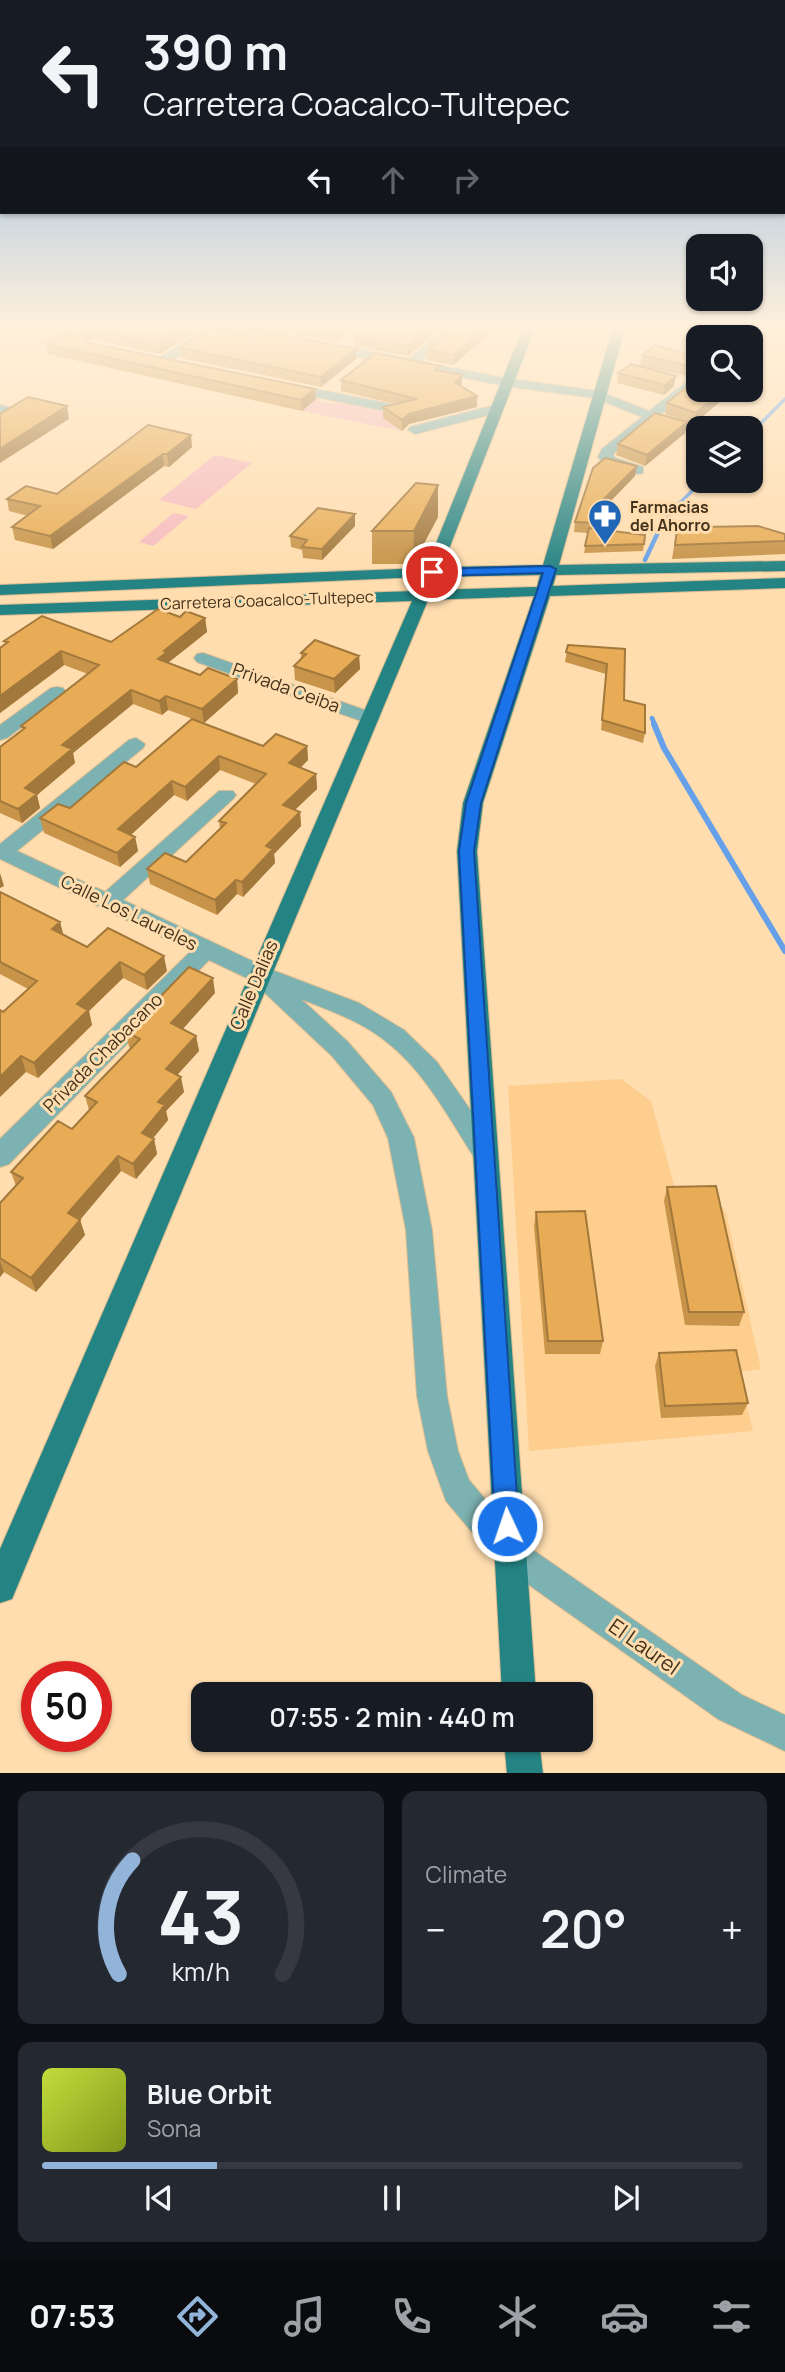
<!DOCTYPE html>
<meta charset="utf-8">
<style>
:root{--surface:#171b24;--page:#242831;--text:#f1f3f6;--muted:#9ea1a6;--line:#363941;--accent:#92b4d9}
body{margin:0;font-family:Manrope,sans-serif;background:var(--page);color:var(--text);height:100vh;display:flex;flex-direction:column;font-size:26px;white-space:nowrap}
*{box-sizing:border-box;margin:0}
p{font-size:23px;color:var(--muted)}
.icon{flex:none;width:38px;height:38px;fill:none;stroke:currentColor;stroke-width:2;stroke-linecap:round;stroke-linejoin:round}
.map{position:relative;height:1773px;overflow:hidden}
.panel{display:flex;flex-direction:column;gap:18px;padding:18px;background:#0d0f14;flex:1}
.panel>*{flex:none}
.top-card{position:absolute;left:0px;top:0px;width:786px;height:214px;box-shadow:0 2px 5px #0004;background:#171b24;color:var(--text);overflow:hidden}
.fabs{position:absolute;left:686px;top:234px;display:grid;gap:14px}
.fabs a{display:grid;place-items:center;width:77px;height:77px;border-radius:14px;background:var(--surface);box-shadow:0 2px 5px #0004;font-size:35px}
.speed{position:absolute;left:21px;top:1661px;display:flex;gap:14px;font-size:35px;font-weight:700;text-align:center}
.speed>*{display:grid;place-content:center;width:91px;height:91px;border-radius:50%;background:var(--surface);box-shadow:0 2px 5px #0004;line-height:1}
.speed .limit{border:10px solid #d22;background:#fff;color:#111}
.pin{position:absolute;display:grid;place-items:center;width:60px;height:60px;color:#fff;margin:-30px;border:4px solid #fff;border-radius:50%;box-shadow:0 2px 7px #0007}
.me{position:absolute;width:77px;margin:-38px;rotate:357deg;stroke-linejoin:round;filter:drop-shadow(0 0 5px #0008)}
.turn{display:flex;align-items:center;gap:24px;height:147px;padding:0 28px;font-size:32px}
.turn .icon{width:91px;height:91px;stroke-width:2.5}
.turn b{display:block;font-size:49px;line-height:60px}
.lanes{display:flex;align-items:center;height:66px;padding:0 28px;background:#0003;justify-content:center;gap:35px;direction:ltr}
.lanes .off{opacity:.35}
.big{font-size:52px;font-weight:600;line-height:1.1}
.panel .tile{flex:1;display:flex;flex-direction:column;justify-content:center;gap:10px;min-width:0;padding:0 24px;border-radius:14px;background:var(--page)}
.panel .dial{align-items:center;gap:0}
.dial svg{height:182px;overflow:visible;fill:none;stroke:var(--line);stroke-width:7;stroke-linecap:round;text-anchor:middle}
.dial text{fill:var(--text);stroke:none}
.song{display:flex;align-items:center;gap:21px}
.cover{width:84px;height:84px;border-radius:10px;background:linear-gradient(135deg,hsl(70 70% 55%),hsl(70 70% 35%))}
.played{height:7px;border-radius:4px;background:linear-gradient(90deg,var(--accent) 25%,var(--line) 25%)}
.keys{display:flex;justify-content:space-around;direction:ltr}
.heat{display:flex;justify-content:space-between;align-items:center;font-size:38px;direction:ltr}
.panel .tiles{flex:1;display:grid;gap:18px;grid-template-columns:1fr 1fr}
.tile:last-child{grid-column:span 2}
.trip{position:absolute;left:191px;top:1682px;width:402px;height:70px;border-radius:14px;background:var(--surface);box-shadow:0 2px 5px #0004;font-weight:600;line-height:70px;text-align:center}
.dock{display:flex;height:112px;justify-content:space-around;align-items:center;background:#090b0e;color:var(--muted)}
.dock .icon{width:49px;height:49px}
.dock .on{color:var(--accent)}
.dock b{font-size:32px;color:var(--text)}
.map>svg:first-child{display:block}
.built{fill:#fdce8d}
.green{fill:#f6babe}
.lines{fill:none;stroke-linecap:round;stroke-linejoin:round}
.stream-far2{stroke:#65a0e9;stroke-width:3.5}
.stream-far1{stroke:#65a0e9;stroke-width:4.5}
.stream{stroke:#65a0e9;stroke-width:6}
.minor-casing{stroke:#d9bb91;stroke-width:2}
.major-casing{stroke:#d9bb91;stroke-width:2}
.minor{fill:#7cb2b1;fill-rule:evenodd}
.major{fill:#248383;fill-rule:evenodd}
.wall{fill:#c79449}
.shaded-wall{fill:#a2783c}
.building{fill:#e7ac55;stroke:#a2783c;stroke-width:2}
.route{fill:#1a73e8;stroke:#114b97;stroke-width:2}
.labels{text-anchor:middle;stroke-width:6;stroke-linejoin:round;paint-order:stroke}
.far-poi-label{font-size:16px;font-weight:bold;fill:#43321b;stroke:#ffddaf;text-anchor:start}
.far-street-label{font-size:16px;fill:#43321b;stroke:#ffddaf}
.street-label{font-size:18px;fill:#43321b;stroke:#ffddaf}
.near-street-label{font-size:21px;fill:#43321b;stroke:#ffddaf}
</style>
<div class="map">
<svg width="785" height="1774" viewBox="0 0 785 1774">
<rect width="100%" height="100%" fill="#ffddaf"/>
<path class="built" d="M621,1079L651,1101L676,1192L714,1196L726,1213L761,1369L739,1372L753,1431L529,1451L508,1086Z"/>
<path class="green" d="M319,397L318,401L334,404L337,401L384,411L383,418L402,431L302,411Z
M215,455L252,463L196,509L159,500Z
M173,513L189,516L153,546L139,542Z"/>
<g class="lines">
<path class="stream-far2" d="M751,433L785,399
M678,505L702,481"/>
<path class="stream-far1" d="M645,560L661,526L680,503
M652,718L655,725"/>
<path class="stream" d="M654,724L664,748L785,951"/>
<g class="minor-casing">
<path id="minor" d="M189,328H213L240,336L234,340L207,334L206,338L167,364H159V358L199,332Z
M224,328H249L278,336L272,340Z
M444,328H457L421,362L505,378L598,391L649,411L698,373V383L660,415L696,427L689,431L653,421L613,454L615,458L643,467V473L638,474L605,464L598,457L602,449L642,417L595,398L505,386L328,351L322,347L328,343L409,359Z
M290,384L391,404L398,408L391,412L286,391L284,388Z
M0,405L16,409L18,412L11,416L0,413Z
M495,405L500,406V412L415,434L408,430L410,427Z
M203,653L376,714L379,718L376,722H364L197,662L194,658L197,654Z
M57,687L63,688L66,692L63,696L7,738L0,740V725L51,688Z
M136,738L145,744L143,748L17,851L105,892L219,791H233L236,795L233,799L123,900L267,968L359,1003L404,1030L437,1062L494,1144L498,1152L494,1160L485,1163L476,1160C450,1120 426,1073 388,1043C363,1022 331,1011 301,999L348,1042L391,1092L414,1138L432,1230L447,1396L458,1451L469,1480L520,1541L742,1695L785,1715V1751L718,1719L498,1563L446,1501L428,1451L417,1396L406,1230L388,1138L373,1105L332,1056L251,980L209,960L9,1164L0,1167V1139L191,951L0,859V844L129,740Z"/>
</g>
<g class="major-casing">
<path id="major" d="M523,328H535L442,567L543,565L613,328H625L559,565L785,561V571L556,575L553,586L785,578V588L550,596L483,803L477,851L536,1694H502L457,851L463,803L534,596L428,600L12,1599L0,1603V1549L412,601L0,615V605L416,591L422,577L0,595V585L426,568ZM540,575L537,587L433,590L438,577Z
M504,1740H539L543,1774H507Z"/>
</g>
<use href="#minor" class="minor"/>
<use href="#major" class="major"/>
</g>
<path class="wall" d="M74,328L193,333L160,354L92,339L88,342L315,389L316,399L302,411L48,354L46,344Z
M262,328H354L335,342Z
M440,328L408,356L354,346V336Z
M496,328L453,365L427,360V350Z
M180,348L356,359L321,387L181,358Z
M642,355L698,357V372L687,376L640,366Z
M441,371L462,375L461,386L477,396V407L409,424L402,431L383,418V407L395,404L341,391V380Z
M618,373L674,386L664,395L617,383Z
M698,390H733L694,424L665,414L667,403Z
M148,425L192,447L169,467L164,466L53,549L15,540L12,527L28,516L9,511L7,499L57,494Z
M685,433L645,466L616,455L618,444Z
M635,476L602,510L598,529L644,544L643,551L584,553L588,533L574,532L575,522Z
M438,485V517L413,564H372V531Z
M678,523L701,527L785,534V554L672,559Z
M355,526L322,560L303,558L302,550L291,547L290,536Z
M180,617L205,618L207,632L169,662V663L200,675L237,679L238,693L204,723L168,710L162,715L133,704L73,753L75,763L37,795L40,808L22,823L0,813V747L22,730L21,726L88,674L64,665L0,713V648L5,644L4,641L111,642Z
M568,645L625,649L624,700L645,733L643,743L601,730L606,674L565,662Z
M301,653L359,656L360,669L335,693L295,680L294,666L301,660Z
M263,746H307L308,760L300,768L316,774L317,789L295,810L300,812L301,826L274,854L275,863L243,897L237,894L217,915L150,884L147,869L186,862L220,829L219,821L256,784L220,770L187,801L174,795L131,835L135,837L138,851L120,867L44,833L40,818L70,808L136,767Z
M0,892L60,922L63,935L87,947L167,971L147,990L123,978L89,1011L92,1025L38,1078L26,1072L3,1012L28,989L0,974Z
M215,993L182,1029L196,1036L199,1051L177,1075L184,1092L166,1111L168,1120L153,1138L154,1139L157,1154L136,1179L121,1171L80,1220L85,1235L36,1292L4,1272L0,1277V1203L16,1186L11,1172L72,1129L89,1110L85,1096L131,1048L129,1047L126,1032Z
M667,1187L744,1312L739,1326L685,1325L664,1201Z
M536,1212L603,1341L600,1354H545L534,1226Z
M659,1353L748,1403L742,1415L661,1418L655,1366Z"/>
<path class="shaded-wall" d="M184,328H193V333L160,354L159,344Z
M341,328H354L335,342V332Z
M429,328H440L408,356V346Z
M485,328H496L453,365L454,355Z
M90,330L92,339L83,345L81,335Z
M356,349V359L321,387V377Z
M698,362V372L687,376L688,366Z
M462,375V386L455,392V382Z
M676,376L674,386L664,395L665,385Z
M315,389L316,399L302,411L301,400Z
M723,390H733L694,424L696,413Z
M477,396V407L409,424L402,431V420L409,414Z
M67,406L69,419L0,463V449Z
M687,422L685,433L645,466L647,455Z
M191,435L192,447L169,467L167,454Z
M163,454L164,466L53,549L50,536Z
M637,466L635,476L602,510L596,534L603,500Z
M438,485V517L413,564L414,531Z
M355,514V526L322,560V549Z
M205,618L207,632L169,662V666L158,659L164,651Z
M61,651L64,665L0,713V696Z
M359,656L360,669L335,693L334,679Z
M237,679L238,693L204,723L202,709Z
M131,690L133,704L73,753L75,763L37,795L40,808L22,823L18,809L25,788L62,745Z
M166,696L168,710L162,715L159,701Z
M307,746L308,760L290,778L289,763Z
M219,756L220,770L187,801L185,787Z
M316,774L317,789L284,820L283,805Z
M172,781L174,795L121,844L118,829Z
M300,812L301,826L274,854L275,863L243,897L242,882L266,846Z
M135,837L138,851L120,867L117,853Z
M0,873L4,886L0,888Z
M236,880L237,894L217,915L215,900Z
M60,922L64,937L52,929Z
M164,956L167,971L147,990L144,975Z
M120,962L123,978L89,1011L92,1025L38,1078L34,1063L77,1004Z
M213,978L215,993L174,1039L171,1023Z
M196,1036L199,1051L169,1084L166,1069Z
M21,1056L26,1072L0,1097V1077Z
M181,1077L184,1092L166,1111L168,1120L145,1148L142,1133L158,1102Z
M154,1139L157,1154L136,1179L133,1164Z
M118,1156L121,1171L73,1228L68,1213Z
M80,1220L85,1235L36,1292L31,1278Z
M0,1261L4,1272L0,1277Z"/>
<path class="building" d="M74,328H184L159,344L90,330L81,335L89,343L315,389L301,400L46,344Z
M210,328L240,333L246,332L247,328L356,349L321,377L180,348Z
M313,328H341L335,332Z
M363,328H429L408,346L354,336Z
M451,328H485L454,355L427,350Z
M655,345L698,357V362L688,366L642,355Z
M375,353L441,366L435,370L462,375L455,382L477,396L409,414L402,420L383,407L417,399L341,380Z
M631,364L676,376L665,385L618,373Z
M698,377V390H723L696,413L667,403Z
M28,397L67,406L0,449V414Z
M655,413L687,422L647,455L618,444Z
M148,425L191,435L167,454H163L50,536L12,527L40,506L7,499L26,486L57,494Z
M605,458L637,466L603,500L598,523L575,522L593,468Z
M416,483L438,485L414,531H372Z
M318,508L355,514L322,549L302,547L307,540L290,536Z
M678,523H699L701,527L758,526L785,534V541L675,545Z
M589,528L645,535L644,544L585,546Z
M158,609L180,617L186,611L205,618L164,651L167,652L158,659L200,675L208,668L237,679L202,709L166,696L159,701L131,690L62,745L72,749L25,788L37,794L18,809L0,801V747L25,728L21,726L99,665L61,651L0,696V648L8,642L4,641L42,616L111,642Z
M315,640L359,656L334,679L294,666L306,654L301,653Z
M568,645L625,649L624,700L645,705V733L602,720L607,664L566,652Z
M192,719L263,746L276,734L307,746L289,763L316,774L283,805L300,812L266,846L273,849L242,882L236,880L215,900L147,869L165,853L186,862L226,823L219,821L266,774L219,756L185,787L172,781L118,829L135,837L117,853L40,818L58,804L70,808L124,762L136,767Z
M0,892L60,922L52,929L87,947L108,928L164,956L144,975L120,962L77,1004L88,1010L34,1063L21,1056L0,1077V1010L3,1012L37,981L0,962Z
M189,967L213,978L171,1023L196,1036L166,1069L181,1077L158,1102L165,1105L142,1133L154,1139L133,1164L118,1156L68,1213L80,1220L31,1278L0,1258V1203L23,1178L11,1172L58,1121L72,1129L97,1102L85,1096L140,1039L126,1032Z
M716,1186L744,1312H689L667,1187Z
M585,1211L603,1341H548L536,1212Z
M736,1350L748,1403L665,1406L659,1353Z"/>
<linearGradient id="sky" x2="0" y2="1"><stop stop-color="#73ace8"/><stop offset="0.57" stop-color="#fff0db"/><stop offset="1" stop-color="#fff0db" stop-opacity="0"/></linearGradient>
<rect width="785" height="576" fill="url(#sky)"/>
<path class="route" d="M550,566L556,569L481,803L474,851L519,1526L516,1534L507,1538L499,1534L495,1526L459,851L466,803L543,573L432,576L426,572L432,569Z"/>
<defs>
<g id="pharmacy-pin" transform="scale(1.75)"><path d="M0 17L-7.5 6A9.5 9.5 0 1 1 7.5 6Z" fill="#1f66b6" stroke="#ffddaf"/><path d="M-2-6h4v4h4v4h-4v4h-4v-4h-4v-4h4Z" fill="#fff"/></g>
</defs>
<g fill-rule="evenodd">
<use href="#pharmacy-pin" x="605" y="516"/>
</g>
<g class="labels">
<g class="far-poi-label">
<text x="630" y="513">Farmacias<tspan x="630" dy="18">del Ahorro</tspan></text>
</g>
<g class="far-street-label">
<text transform="translate(267 600) rotate(-2)" y="6">Carretera Coacalco-Tultepec</text>
</g>
<g class="street-label">
<text transform="translate(286 688) rotate(20)" y="6">Privada Ceiba</text>
<text transform="translate(129 913) rotate(26)" y="6">Calle Los Laureles</text>
<text transform="translate(254 985) rotate(-67)" y="6">Calle Dalias</text>
<text transform="translate(103 1053) rotate(-45)" y="6">Privada Chabacano</text>
</g>
<g class="near-street-label">
<text transform="translate(644 1647) rotate(35)" y="7">El Laurel</text>
</g>
</g>
</svg>
<div class="fabs">
<a><svg class="icon" aria-label="sound" viewBox="0 0 24 24"><path d="M4 9h4l5-4v14l-5-4H4zM17 9q2 3 0 6"/></svg></a>
<a><svg class="icon" aria-label="search" viewBox="0 0 24 24"><circle cx="10" cy="10" r="6"/><path d="M15 15l6 6"/></svg></a>
<a><svg class="icon" aria-label="layers" viewBox="0 0 24 24"><path d="M12 4l9 5-9 5-9-5zM3 14l9 5 9-5"/></svg></a>
</div>
<div class="speed"><div class="limit">50</div></div>
<div class="pin" style="left:432px;top:572px;background:#d93025"><svg class="icon" aria-label="arrive" viewBox="0 0 24 24"><path d="M6 21V4h12l-3 4 3 4H6"/></svg></div>
<svg class="me" style="left:507px;top:1526px" viewBox="-20 -20 40 40"><circle r="17" fill="#1a73e8" stroke="#fff" stroke-width="3"/><path d="M0-11L8 9 0 5-8 9z" fill="#fff"/></svg>
<div class="trip">07:55 · 2 min · 440 m</div>
<div class="top-card">
<div class="turn"><svg class="icon" aria-label="left" viewBox="0 0 24 24"><path d="M17 20v-9H6M10 6l-5 5 5 5"/></svg><div><b>390 m</b>Carretera Coacalco-Tultepec</div></div>
<div class="lanes"><svg class="icon" aria-label="left" viewBox="0 0 24 24"><path d="M17 20v-9H6M10 6l-5 5 5 5"/></svg><svg class="icon off" aria-label="ahead" viewBox="0 0 24 24"><path d="M12 20V5M6 11l6-6 6 6"/></svg><svg class="icon off" aria-label="right" viewBox="0 0 24 24"><path d="M7 20v-9h11M14 6l5 5-5 5"/></svg></div>
</div>
</div>
<section class="panel">
<div class="tiles">
<div class="tile dial"><svg viewBox="0 0 100 80">
<path d="M14 69A42 42 0 1 1 86 69"/>
<path d="M14 69A42 42 0 0 1 20 19" stroke="#92b4d9"/>
<text x="50" y="56" font-size="32" font-weight="700">43</text>
<text x="50" y="72" font-size="11">km/h</text>
</svg></div>
<div class="tile"><p>Climate</p>
<div class="heat"><a>−</a><b class="big">20°</b><a>+</a></div>
</div>
<div class="tile">
<div class="song"><i class="cover"></i><div><b>Blue Orbit</b><p>Sona</p></div></div>
<div class="played"></div>
<div class="keys"><svg class="icon" aria-label="previous" viewBox="0 0 24 24"><path d="M18 5L8 12l10 7zM5 5v14"/></svg><svg class="icon" aria-label="pause" viewBox="0 0 24 24"><path d="M8 5v14M16 5v14"/></svg><svg class="icon" aria-label="next" viewBox="0 0 24 24"><path d="M6 5l10 7-10 7zM19 5v14"/></svg></div>
</div>
</div>
</section>
<nav class="dock">
<b>07:53</b>
<svg class="icon on" aria-label="directions" viewBox="0 0 24 24"><path d="M12 3l9 9-9 9-9-9zM9 14v-3h6M13 9l2 2-2 2"/></svg>
<svg class="icon" aria-label="music" viewBox="0 0 24 24"><path d="M9 18V5l10-2v13"/><circle cx="6" cy="18" r="3"/><circle cx="16" cy="16" r="3"/></svg>
<svg class="icon" aria-label="phone" viewBox="0 0 24 24"><path d="M5 4h4l2 5-3 2q2 4 5 5l2-3 5 2v4C11 20 4 13 5 4z"/></svg>
<svg class="icon" aria-label="climate" viewBox="0 0 24 24"><path d="M12 3v18M4 7l16 10M4 17L20 7"/></svg>
<svg class="icon" aria-label="car" viewBox="0 0 24 24"><path d="M5 17H2v-5l4-1 3-4h7l3 4 3 1v5h-3M9 17h6M6 11h13"/><circle cx="7" cy="17" r="2"/><circle cx="17" cy="17" r="2"/></svg>
<svg class="icon" aria-label="filters" viewBox="0 0 24 24"><path d="M4 7h16M4 17h16"/><circle cx="9" cy="7" r="2"/><circle cx="15" cy="17" r="2"/></svg>
</nav>
